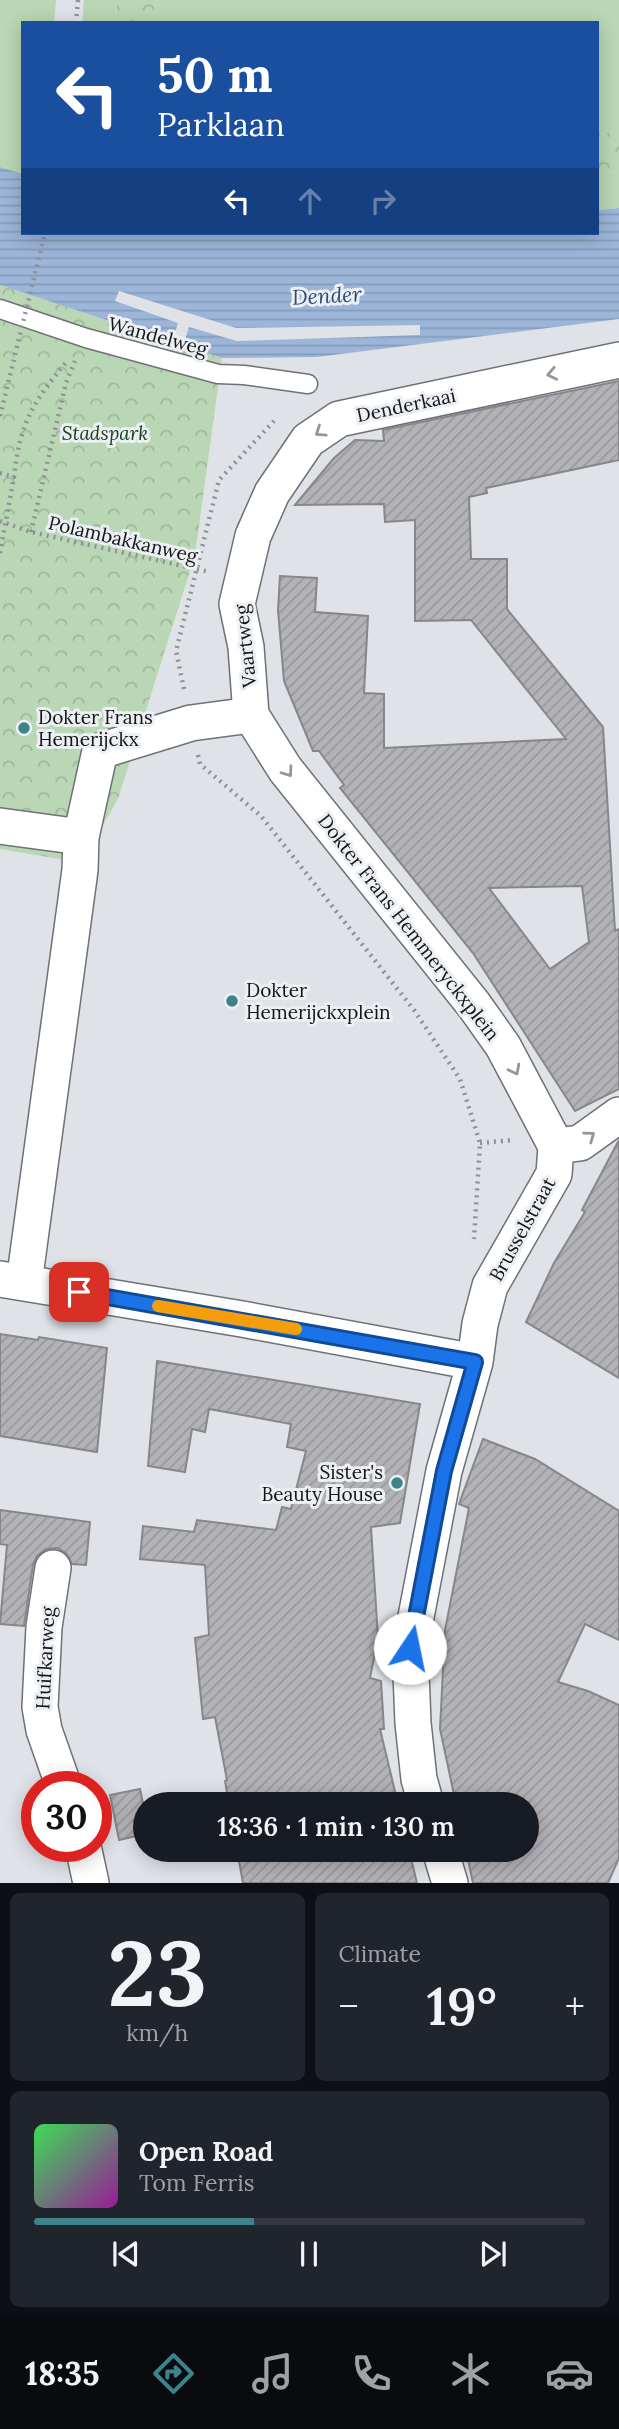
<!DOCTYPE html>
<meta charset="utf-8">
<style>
:root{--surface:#171b24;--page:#20242c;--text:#f1f3f6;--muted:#9ea1a6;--line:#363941;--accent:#3c838c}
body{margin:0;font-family:Lora,serif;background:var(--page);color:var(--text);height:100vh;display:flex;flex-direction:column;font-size:26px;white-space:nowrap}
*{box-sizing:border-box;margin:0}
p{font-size:23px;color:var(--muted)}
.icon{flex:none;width:38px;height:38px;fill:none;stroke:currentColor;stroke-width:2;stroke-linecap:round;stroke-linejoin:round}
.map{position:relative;height:1883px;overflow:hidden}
.sheet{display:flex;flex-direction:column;gap:10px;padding:10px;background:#0d0f14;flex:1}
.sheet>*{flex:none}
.guide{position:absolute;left:21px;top:21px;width:578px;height:214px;border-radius:0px;box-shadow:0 4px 18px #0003;background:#1a4fa0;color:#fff;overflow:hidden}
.speed{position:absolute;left:21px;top:1771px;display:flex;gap:14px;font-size:35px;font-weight:700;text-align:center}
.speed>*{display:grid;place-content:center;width:91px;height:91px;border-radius:50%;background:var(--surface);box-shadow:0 4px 18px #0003;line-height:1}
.speed .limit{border:10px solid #d22;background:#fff;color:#111}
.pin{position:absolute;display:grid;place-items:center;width:60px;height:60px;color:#fff;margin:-30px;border-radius:14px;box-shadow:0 4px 10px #0006}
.me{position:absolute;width:77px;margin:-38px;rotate:11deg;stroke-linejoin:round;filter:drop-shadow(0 0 5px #0008)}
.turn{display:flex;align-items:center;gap:24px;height:147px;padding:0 21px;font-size:32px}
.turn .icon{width:91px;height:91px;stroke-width:2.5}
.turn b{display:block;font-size:49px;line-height:60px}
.lanes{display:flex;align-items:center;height:66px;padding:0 21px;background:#0003;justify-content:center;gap:35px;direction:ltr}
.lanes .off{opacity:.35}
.big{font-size:52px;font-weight:600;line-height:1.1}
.sheet .tile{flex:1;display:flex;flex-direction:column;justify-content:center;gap:10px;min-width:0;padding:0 24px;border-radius:10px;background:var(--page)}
.sheet .dial{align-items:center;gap:0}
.dial b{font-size:91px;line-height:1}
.song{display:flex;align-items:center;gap:21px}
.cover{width:84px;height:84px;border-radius:10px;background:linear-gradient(135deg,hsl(130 70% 55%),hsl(300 70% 35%))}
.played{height:7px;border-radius:4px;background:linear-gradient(90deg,var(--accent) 40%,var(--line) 40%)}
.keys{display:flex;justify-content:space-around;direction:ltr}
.heat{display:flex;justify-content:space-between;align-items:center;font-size:38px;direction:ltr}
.sheet .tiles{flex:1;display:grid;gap:10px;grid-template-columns:1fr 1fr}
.tile:last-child{grid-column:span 2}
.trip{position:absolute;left:133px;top:1792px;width:406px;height:70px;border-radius:35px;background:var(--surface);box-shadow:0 4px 18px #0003;font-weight:600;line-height:70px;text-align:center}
.tab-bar{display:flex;height:112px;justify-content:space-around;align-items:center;background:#090b0e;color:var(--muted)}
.tab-bar .icon{width:49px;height:49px}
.tab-bar .active{color:var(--accent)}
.tab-bar b{font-size:32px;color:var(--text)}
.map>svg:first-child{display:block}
.grass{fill:#b9d7b4}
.forest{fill:url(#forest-crowns)}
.water{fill:url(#water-rules)}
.pier{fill:#dfe2e7}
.building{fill:url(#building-hatch);stroke:#86868b;stroke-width:2;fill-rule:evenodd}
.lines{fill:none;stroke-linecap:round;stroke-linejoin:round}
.service-casing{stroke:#6e7175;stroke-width:21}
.minor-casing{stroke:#6e7175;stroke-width:38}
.path{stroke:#8e9094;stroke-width:4.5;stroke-dasharray:2 5;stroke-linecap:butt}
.service{stroke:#fff;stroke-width:18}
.minor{stroke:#fff;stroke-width:35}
.path-bridge{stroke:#8e9094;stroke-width:4.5;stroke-dasharray:2 5;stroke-linecap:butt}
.oneway{stroke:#959696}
.route-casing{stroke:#114b97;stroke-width:18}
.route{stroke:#1a73e8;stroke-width:12}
.slow{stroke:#f59e0b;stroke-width:12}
.poi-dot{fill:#3c838c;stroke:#eceff4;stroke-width:2.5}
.labels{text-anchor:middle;stroke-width:6;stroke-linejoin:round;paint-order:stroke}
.street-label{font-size:19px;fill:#131516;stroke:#eceff4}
.park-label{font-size:19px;font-style:italic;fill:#184214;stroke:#eceff4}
.poi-label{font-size:19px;fill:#131516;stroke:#eceff4;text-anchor:start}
.water-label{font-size:21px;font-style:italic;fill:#2b4c7a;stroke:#eceff4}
</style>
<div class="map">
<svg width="619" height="1883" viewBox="0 0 619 1883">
<defs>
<pattern id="forest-crowns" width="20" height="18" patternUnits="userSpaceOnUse" patternTransform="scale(1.75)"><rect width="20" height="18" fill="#b9d7b4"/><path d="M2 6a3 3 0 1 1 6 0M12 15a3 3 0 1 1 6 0" fill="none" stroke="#9eb89a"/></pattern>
<pattern id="water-rules" width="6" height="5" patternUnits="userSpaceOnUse" patternTransform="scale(1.75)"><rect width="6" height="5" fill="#9cb5d8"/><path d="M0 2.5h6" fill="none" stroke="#869bb9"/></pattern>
<pattern id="building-hatch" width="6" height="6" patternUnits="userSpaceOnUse" patternTransform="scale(1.75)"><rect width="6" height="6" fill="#b2b2b7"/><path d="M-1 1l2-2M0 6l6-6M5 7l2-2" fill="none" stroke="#98989d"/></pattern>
</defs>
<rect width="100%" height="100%" fill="#dfe2e7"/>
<path class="grass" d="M0,0H56L54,23H23V174L0,167Z
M84,0H117L116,23H82Z
M154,0H619V132L597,134V23H155Z
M619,172V208L597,210V174Z"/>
<path class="forest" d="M117,0H154L155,23H116Z
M619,132V172L597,174V134Z
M0,285L222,358L195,555L118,799L102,827L95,865L0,849Z"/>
<path class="water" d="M0,167L23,174V233H246L265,235L339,233H597V210L619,208V319L317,357L222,358L0,285Z"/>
<path class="pier" d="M119,291L236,328L420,325V335L237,341L189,327L182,349L171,346L178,323L115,301Z"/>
<path class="building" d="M619,381V460L486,488L487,493L469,497L471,559H507V609L603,727L615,931L619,929V1089L575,1111L473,953L340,788L344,785L319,751H313L284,681L278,610L280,576L317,578L315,612L368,616L364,693L384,694V748L566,739L471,620L415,621V520L385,522L384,504L295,505L334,458L355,440L384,441L383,430ZM582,886L589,942L550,969L489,888Z
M619,1140V1378L526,1322L554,1263L585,1212L582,1210Z
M0,1334L38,1340L39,1337L107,1348L97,1452L0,1436Z
M157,1361L420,1404L400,1523L371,1527L378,1638L370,1678L381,1681L384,1729H380L398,1804H229L225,1781L227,1780L215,1717L203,1719L195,1638L209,1635L205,1565L140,1559L143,1526L194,1532L197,1520L276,1530L282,1507L291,1509L306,1451L287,1447L291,1424L209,1409L205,1432L192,1429L185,1472L148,1466Z
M483,1439L535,1459L619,1511V1640L585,1624L558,1682L588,1691L619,1705V1858L608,1883H473L466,1850H527V1804H456L440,1729L445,1630L469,1508L459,1504Z
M0,1510L90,1522L86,1565L72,1564L66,1553L57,1548L46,1549L37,1556L33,1565L24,1626L0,1624L7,1545L0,1544Z
M140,1789L145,1813V1834L119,1840L110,1795Z
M237,1850H409L417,1883H243Z"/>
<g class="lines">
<g class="service-casing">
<path id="service" d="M0,309L86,338L218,374L244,375L308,384"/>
</g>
<g class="minor-casing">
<path id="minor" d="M0,826L81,837
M556,1146L503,1046L474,1005L285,769L251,715L246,647L237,604L253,536L272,493L308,440L339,419L619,360
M556,1146L580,1143L619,1115
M0,1279L242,1319L475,1362
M24,1283L80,870L81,837L100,751L191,723L251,715
M53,1568L44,1627L40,1707L44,1730L64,1787
M426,1804L419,1779L413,1723L410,1648L444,1471L475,1362L480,1324L490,1286L554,1174L556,1146
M83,1846L91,1883
M440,1850L450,1883"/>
</g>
<path class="path" d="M76,23L78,0
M0,473L14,477C20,422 33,402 68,360
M0,521L31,532L210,572
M31,532L66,383L75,361
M0,553L14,477
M184,689L176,651L219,480L274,421
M198,755L200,764L261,816L414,1010L460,1079L480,1143L474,1239
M480,1143L514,1140"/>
<use href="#service" class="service"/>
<use href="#minor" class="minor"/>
<path class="path-bridge" d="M0,416L45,233"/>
</g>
<defs><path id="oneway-chevron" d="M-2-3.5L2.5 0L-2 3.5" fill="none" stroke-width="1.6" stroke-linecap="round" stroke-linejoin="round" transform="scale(1.75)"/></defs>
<g class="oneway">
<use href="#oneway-chevron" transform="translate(552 374) rotate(168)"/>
<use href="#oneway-chevron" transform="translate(320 432) rotate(146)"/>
<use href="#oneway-chevron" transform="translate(288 772) rotate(54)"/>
<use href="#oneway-chevron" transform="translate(515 1070) rotate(63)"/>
<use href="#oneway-chevron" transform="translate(590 1136) rotate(-36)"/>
</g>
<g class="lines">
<g class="route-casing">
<path id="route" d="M79,1292L475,1362L444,1471L410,1648"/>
</g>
<use href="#route" class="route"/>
<path class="slow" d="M158,1306L296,1329"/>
</g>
<g class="poi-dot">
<circle cx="24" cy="728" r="7"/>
<circle cx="232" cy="1001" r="7"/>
<circle cx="397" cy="1483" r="7"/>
</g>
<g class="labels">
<g class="street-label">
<text transform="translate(158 336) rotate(15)" y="7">Wandelweg</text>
<text transform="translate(406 405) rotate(-12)" y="7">Denderkaai</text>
<text transform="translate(123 539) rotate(13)" y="7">Polambakkanweg</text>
<text transform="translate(245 646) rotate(-96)" y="7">Vaartweg</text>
<text transform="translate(409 927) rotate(52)" y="7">Dokter Frans Hemmeryckxplein</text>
<text transform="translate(522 1229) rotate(-61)" y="7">Brusselstraat</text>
<text transform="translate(45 1658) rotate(-87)" y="7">Huifkarweg</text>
</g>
<g class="park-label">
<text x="105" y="440">Stadspark</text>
</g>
<g class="poi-label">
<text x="38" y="724">Dokter Frans<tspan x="38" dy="22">Hemerijckx</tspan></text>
<text x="246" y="997">Dokter<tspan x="246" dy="22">Hemerijckxplein</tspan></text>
<text x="383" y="1479" text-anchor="end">Sister's<tspan x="383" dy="22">Beauty House</tspan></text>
</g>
<g class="water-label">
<text transform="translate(327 296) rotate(-3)" y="7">Dender</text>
</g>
</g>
</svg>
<div class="speed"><div class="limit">30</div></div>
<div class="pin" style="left:79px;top:1292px;background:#d93025"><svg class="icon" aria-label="arrive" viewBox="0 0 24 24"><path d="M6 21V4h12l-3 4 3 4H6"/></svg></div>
<svg class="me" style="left:410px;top:1648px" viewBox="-20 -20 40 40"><circle r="19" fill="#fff"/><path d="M0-13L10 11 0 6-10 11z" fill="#1a73e8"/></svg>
<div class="trip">18:36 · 1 min · 130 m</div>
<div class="guide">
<div class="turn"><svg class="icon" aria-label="left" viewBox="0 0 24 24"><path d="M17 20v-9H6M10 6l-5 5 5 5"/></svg><div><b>50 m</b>Parklaan</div></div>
<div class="lanes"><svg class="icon" aria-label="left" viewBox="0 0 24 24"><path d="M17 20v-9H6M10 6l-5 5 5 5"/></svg><svg class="icon off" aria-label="ahead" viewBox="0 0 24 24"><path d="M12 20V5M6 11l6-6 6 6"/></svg><svg class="icon off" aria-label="right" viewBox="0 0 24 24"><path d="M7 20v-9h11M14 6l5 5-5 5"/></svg></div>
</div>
</div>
<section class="sheet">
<div class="tiles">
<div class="tile dial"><b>23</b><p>km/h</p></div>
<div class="tile"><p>Climate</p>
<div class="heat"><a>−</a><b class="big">19°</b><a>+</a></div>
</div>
<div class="tile">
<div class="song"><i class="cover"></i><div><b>Open Road</b><p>Tom Ferris</p></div></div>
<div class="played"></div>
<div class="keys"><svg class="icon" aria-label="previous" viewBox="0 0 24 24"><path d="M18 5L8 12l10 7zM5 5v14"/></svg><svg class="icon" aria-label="pause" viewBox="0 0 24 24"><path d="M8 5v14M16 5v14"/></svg><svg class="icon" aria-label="next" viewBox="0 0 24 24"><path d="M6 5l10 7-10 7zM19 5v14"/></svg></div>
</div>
</div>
</section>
<nav class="tab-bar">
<b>18:35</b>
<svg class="icon active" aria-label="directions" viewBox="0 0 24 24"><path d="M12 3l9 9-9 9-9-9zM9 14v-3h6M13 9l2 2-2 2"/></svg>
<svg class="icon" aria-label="music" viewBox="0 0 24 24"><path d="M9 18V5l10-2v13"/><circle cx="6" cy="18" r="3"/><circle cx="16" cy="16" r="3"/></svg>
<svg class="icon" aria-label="phone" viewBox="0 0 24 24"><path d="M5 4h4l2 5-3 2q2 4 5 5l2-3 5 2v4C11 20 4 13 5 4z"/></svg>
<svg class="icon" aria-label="climate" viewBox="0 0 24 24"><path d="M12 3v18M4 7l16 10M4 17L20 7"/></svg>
<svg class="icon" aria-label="car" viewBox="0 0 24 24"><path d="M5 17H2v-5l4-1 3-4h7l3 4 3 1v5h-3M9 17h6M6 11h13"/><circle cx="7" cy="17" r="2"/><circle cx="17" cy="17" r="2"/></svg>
</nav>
